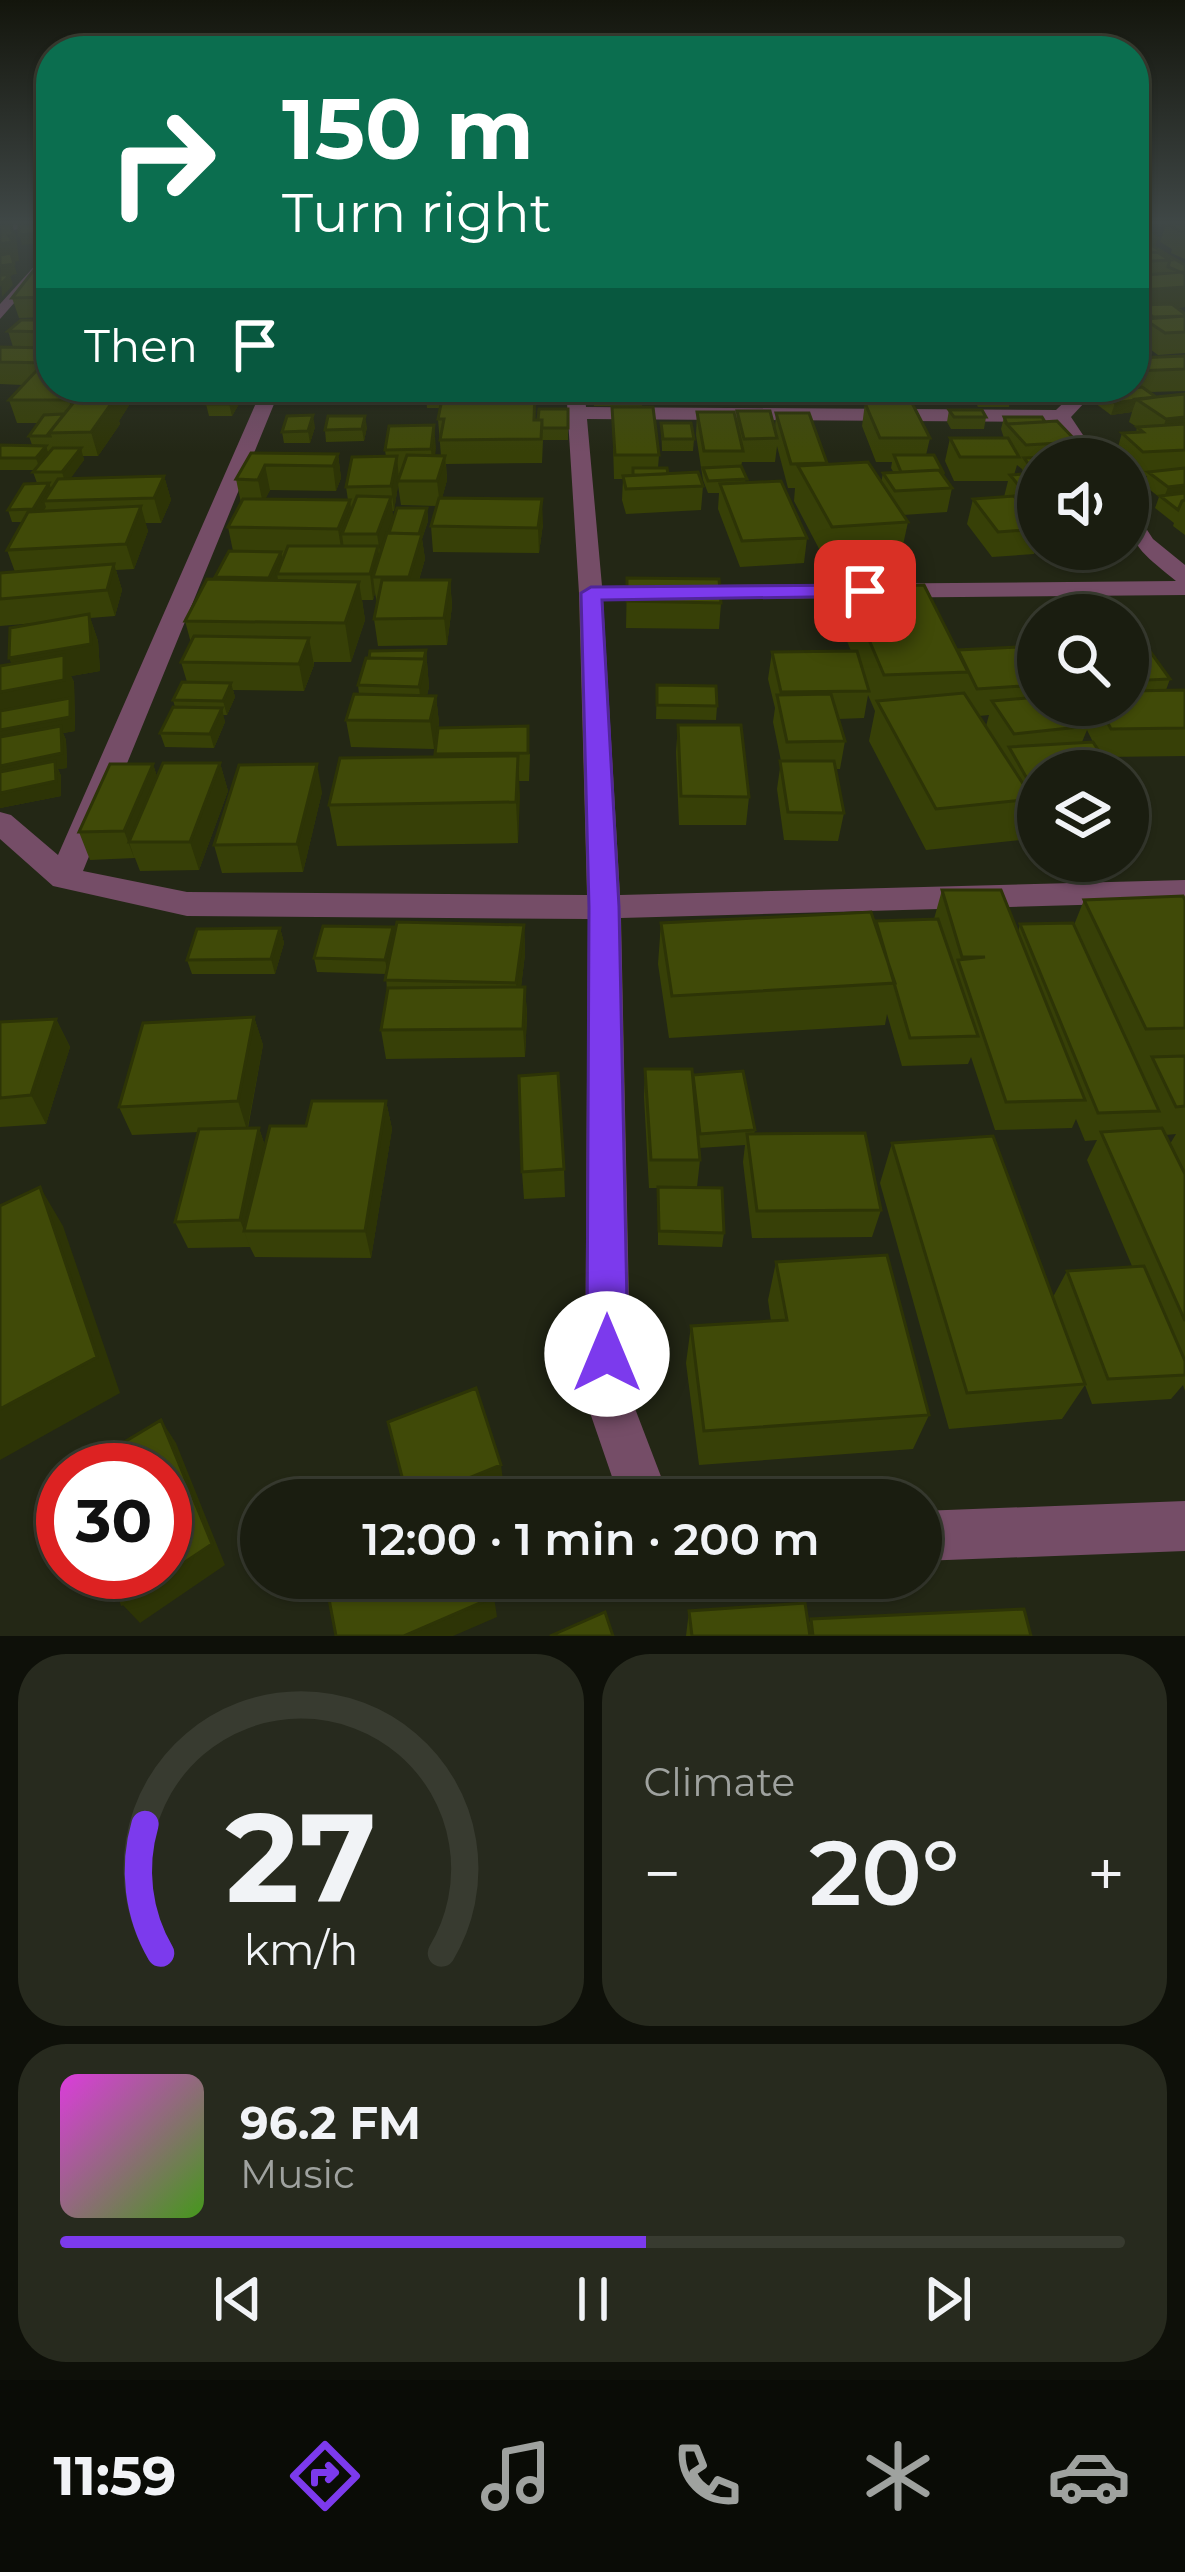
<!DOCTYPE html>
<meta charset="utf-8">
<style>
:root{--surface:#1a1d10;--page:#272a1e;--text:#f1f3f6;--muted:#9fa29f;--line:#383b30;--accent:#7c3aed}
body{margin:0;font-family:Montserrat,sans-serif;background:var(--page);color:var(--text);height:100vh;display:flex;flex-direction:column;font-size:45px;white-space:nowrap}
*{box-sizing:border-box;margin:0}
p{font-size:39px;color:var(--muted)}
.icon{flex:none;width:66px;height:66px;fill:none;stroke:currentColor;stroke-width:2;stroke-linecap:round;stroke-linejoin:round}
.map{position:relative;height:1636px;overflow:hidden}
.side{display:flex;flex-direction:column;gap:18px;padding:18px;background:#0e1009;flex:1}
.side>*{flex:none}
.banner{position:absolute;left:36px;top:36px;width:1113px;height:366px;border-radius:48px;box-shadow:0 3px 9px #0004,0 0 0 3px var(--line);background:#0b6e4f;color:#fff;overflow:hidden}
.buttons{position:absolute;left:1017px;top:438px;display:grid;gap:24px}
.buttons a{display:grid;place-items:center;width:132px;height:132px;border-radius:50%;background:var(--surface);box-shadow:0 3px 9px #0004,0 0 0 3px var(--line);font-size:60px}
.speed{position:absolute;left:36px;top:1443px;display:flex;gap:24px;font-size:60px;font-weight:700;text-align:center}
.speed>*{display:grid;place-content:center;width:156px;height:156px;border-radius:50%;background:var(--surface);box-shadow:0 3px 9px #0004,0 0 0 3px var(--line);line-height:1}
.speed .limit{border:18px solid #d22;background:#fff;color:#111}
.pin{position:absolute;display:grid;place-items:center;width:102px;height:102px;color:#fff;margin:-51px;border-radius:24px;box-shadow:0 6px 18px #0006}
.me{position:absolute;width:132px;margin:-66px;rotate:0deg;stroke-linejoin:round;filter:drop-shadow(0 0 9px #0008)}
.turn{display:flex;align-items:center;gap:42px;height:252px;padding:0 48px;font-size:54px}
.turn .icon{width:156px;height:156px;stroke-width:2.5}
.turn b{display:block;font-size:84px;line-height:102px}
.then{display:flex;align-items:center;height:114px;padding:0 48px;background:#0003;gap:24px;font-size:45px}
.big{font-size:90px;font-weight:600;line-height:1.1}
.side .card{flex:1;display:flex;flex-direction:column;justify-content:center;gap:18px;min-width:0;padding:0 42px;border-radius:48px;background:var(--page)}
.side .dial{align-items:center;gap:0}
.dial svg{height:312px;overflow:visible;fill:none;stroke:var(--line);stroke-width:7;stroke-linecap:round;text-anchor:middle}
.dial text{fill:var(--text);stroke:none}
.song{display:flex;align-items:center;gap:36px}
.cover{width:144px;height:144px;border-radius:18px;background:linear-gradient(135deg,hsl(300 70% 55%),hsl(100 70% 35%))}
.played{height:12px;border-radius:6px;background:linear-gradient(90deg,var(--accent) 55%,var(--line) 55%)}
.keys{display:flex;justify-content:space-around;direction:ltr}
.heat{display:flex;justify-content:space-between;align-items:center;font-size:66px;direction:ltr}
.side .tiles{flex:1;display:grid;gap:18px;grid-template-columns:1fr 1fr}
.card:last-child{grid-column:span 2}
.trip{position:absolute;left:240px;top:1479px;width:702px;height:120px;border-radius:60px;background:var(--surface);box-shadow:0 3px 9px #0004,0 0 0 3px var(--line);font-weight:600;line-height:120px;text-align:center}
.tab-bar{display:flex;height:192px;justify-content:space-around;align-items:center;background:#0a0c06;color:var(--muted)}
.tab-bar .icon{width:84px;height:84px}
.tab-bar .active{color:var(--accent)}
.tab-bar b{font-size:54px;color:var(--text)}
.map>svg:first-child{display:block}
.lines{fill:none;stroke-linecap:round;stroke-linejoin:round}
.minor{fill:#754d67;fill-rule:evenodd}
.wall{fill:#374007;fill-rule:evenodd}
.shaded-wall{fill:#2d3406}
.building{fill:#404a08;stroke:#2d3406;stroke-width:3}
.route{fill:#7c3aed;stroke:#51269a;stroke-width:3}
</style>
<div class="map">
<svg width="1185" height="1636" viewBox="0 0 1185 1636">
<rect width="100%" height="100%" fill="#232715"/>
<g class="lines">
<path class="minor" d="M40,224L0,233V225Z
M51,248V261L0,319V304Z
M263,387H281L83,871L187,892L587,895L579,593L566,387H584L586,407L1056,410L1080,387H1099L1071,417L1099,459H1079L1055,422L587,419L602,586L1176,581C1150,559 1128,547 1128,512L1136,513L1153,539L1185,565V595L603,600L620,895L1185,880V902L621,918L631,1398L670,1500H620L585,1398L588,919L187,916L53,886L0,839V812L11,815L58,855Z
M1185,1501V1551L921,1561V1511Z"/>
</g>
<path class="wall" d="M1166,224H1185V259L1171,253L1172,249L1160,242Z
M1134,225L1154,247L1185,265V307L1176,308L1185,314V353L1158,355L1137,340L1143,322L1135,316L1136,311L1134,309Z
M51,262V317L19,318L12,298Z
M51,320V387H249L232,416H209L206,404L208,402L141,401L138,391L119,421L120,424L98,456H83L84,460L70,478L164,476L171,500L161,523H145L148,531L134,569L116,570L122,590L115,616L90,618L98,641L100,671L71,676L74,682L75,731L63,733L66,740L67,768L58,769L61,776V796L0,808L11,664L36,623L0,626V573L15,572L7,550L22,522H12L8,510L37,483L33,472L35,470H0V445H32L29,436L38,423H17L9,400L23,385L0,384V347H13L8,331Z
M1185,356V391L1150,392L1156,397L1185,394V535L1173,526L1174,523L1155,508L1159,497L1144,485L1147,476H1135L1128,469V459H1117L1115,457L1122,433H1136L1137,427L1129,422L1132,412L1111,415L1095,403L1098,391L1117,389L1114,387H1134V358Z
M425,387H469L467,399L536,420L568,409V440H543L542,463L446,464L447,480L442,498L543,524L539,553L433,552L431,526L436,506L401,505L398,485L394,511H392L393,519L427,508L428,521L422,539L425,559L419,580H450L452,606L447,645L378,646L374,619L377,603L375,593L373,600H362L365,620L351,662H314V665L304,691L233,690L235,697L227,715H223L225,722L214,748L165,747L160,733L175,707L173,700L187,682L181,662L191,643L185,621L216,579L233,551L228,527L241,503L236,479L251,453L338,454L341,478L336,491L270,490L265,499L348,500L346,487L386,457L385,450L434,425L435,456H441L438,419L440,408H427Z
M594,387H642V406H594Z
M678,387H717L716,404L679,403Z
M734,387H754L753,398H736Z
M757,387H792L791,395L760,396Z
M793,387H826L825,393H795Z
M828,387H894L893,395H858L855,388L854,396H833Z
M896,387H923L922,393H898Z
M924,387H967L965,395H928Z
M975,387L1011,395L1009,407H978L973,398Z
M865,403L930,438L926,455L952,488L947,512L903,515L908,522L900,559L827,564L794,501L795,488H788L777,446L775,462H742L741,467L746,483L807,538L804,563L740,567L718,509L719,493H708L703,480L696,435L697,412L736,423L737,411L775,429L776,413L827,463L881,483L883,473H894L891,468L892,462H876L862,426Z
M612,407L659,455L658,468L668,474L703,486L701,510L626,514L622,500L623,479H614Z
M949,410L986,417L984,429H951L947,422Z
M1004,417L1045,422L1077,442L1072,459H1038V515H1030L1038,525V542L1034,554L992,557L967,524L973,499L1004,497L1008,481H954L945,461L950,438H1004L1001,429ZM1017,465L1022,469L1024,474L1014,475Z
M661,423L694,439L693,451H662Z
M315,427L310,443H284L282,432Z
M367,427L364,441L326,442L325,430Z
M627,578L721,603L719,629L626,628Z
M847,588L958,650L1038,646V705L1081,717L1084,710L1079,705H1128V651L1170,679L1166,690H1185V756L1103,757L1038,771V842L1026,821L1020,840L926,850L869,741L875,711L868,695L864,718L838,719L845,741L840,769H835L844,813L838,841L784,840L777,789L781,761L773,722L775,708L768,679L772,652L851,651L841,626ZM989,715L986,726L979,716ZM1087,730L1093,742H1082Z
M426,650L429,687L427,695L436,696L439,723L434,749L351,747L346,720L359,694L358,685Z
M657,685L717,706L716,720L656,719Z
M678,725L749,797L746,825H679L676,752Z
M438,728L530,754L529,781H519L518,843L337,846L329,805L435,757Z
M220,763L228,791L199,870L140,871L135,858L90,860L79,832L153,764L157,777Z
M322,792L303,872L222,873L214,845Z
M1128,796L1136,808L1128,827Z
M942,890L1018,932L1020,924L1074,925L1084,900H1185V1391L1183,1385L1171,1399L1092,1404L1085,1385L1062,1419L949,1429L880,1183L892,1143L1053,1297L1067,1271L1132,1266L1087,1160L1097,1140L1085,1141L1076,1119L1072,1128L995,1130L971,1057L968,1064L902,1066L887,1014L885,1025L669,1038L658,964L661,923H875L934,919ZM1176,1134L1170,1144L1166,1135Z
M524,925L525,954L521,987H525L527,1015L525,1057L386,1059L381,1030L387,993L386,974L317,972L314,958L393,927L394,935Z
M280,928L284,943L275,974H192L187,960Z
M254,1017L263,1045L248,1128H259L265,1146L306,1126L386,1101L392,1129L371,1258L255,1257L250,1247L188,1248L175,1222L199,1132L132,1135L119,1107Z
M56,1019L70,1047L46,1124L0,1127V1022Z
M645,1069L693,1075L755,1130L754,1134L881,1210L872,1237L752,1238L743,1162L745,1145L699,1148L700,1160L697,1187L724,1233L722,1247L658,1245V1188H649L644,1097Z
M564,1169L565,1197L524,1199L522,1172Z
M776,1262L929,1415L913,1449L699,1465L686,1363L691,1326L771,1321L768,1300Z
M689,1611L808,1625L811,1619L1031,1636H686Z"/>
<path class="shaded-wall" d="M11,224L16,236L19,261L0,264V244L9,236Z
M41,224L44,242L22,245L19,235Z
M1144,234L1158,238L1155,247H1134V235Z
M14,264L17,274L10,275L13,285L2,297L0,266Z
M1185,287V307L1144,310L1138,305L1136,311L1142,290Z
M78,387H97L74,399L79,417L76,423L69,400Z
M120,387H137L138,391L119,421L120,424L98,456L91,432L113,402L112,399Z
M240,387H249L232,416L229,404Z
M464,387H469L465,408Z
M1136,401L1132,412L1111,415L1115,403Z
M313,415L315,427L310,443L308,431Z
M365,416L367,427L364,441L362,429Z
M1185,417V440L1158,443L1166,419Z
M434,425L436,448L433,473L431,449Z
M46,446L50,458L40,470L36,458Z
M81,448L84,460L66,485L62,472Z
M338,454L341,478L336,491L333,466Z
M397,456L399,480L394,511L391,486Z
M445,456L447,480L440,506L437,481Z
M265,465L270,490L263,504L258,480Z
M164,476L171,500L161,523L154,498Z
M49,483L54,496L44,501L46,507L37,522L33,509Z
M1185,485V497L1163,500L1168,487Z
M391,497L394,522L381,560L377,534Z
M542,499L543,524L539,553L538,528Z
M350,500L353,525L342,534L344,549L342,554L338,529Z
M141,506L148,531L134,569L126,544Z
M427,508L428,521L422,539L425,559L412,603L409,577L416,542Z
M378,546L381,571L373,577L375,593L373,600L370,574Z
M281,552L286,574H277L280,591L275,604L269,578Z
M114,564L122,590L115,616L107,590Z
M450,580L452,606L447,645L444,618Z
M359,582L365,620L351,662L345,623Z
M89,614L98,641L100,671L71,676L74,682L75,731L63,733L66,740L67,768L58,769L61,776V796L0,808V793L4,781L0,771V692L20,685L9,658Z
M309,638L314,665L304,691L299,664Z
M426,650L429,687L422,714L419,687Z
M231,683L235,697L227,715L223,701Z
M436,696L439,723L434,749L430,721Z
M222,708L225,722L214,748L210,734Z
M518,756L520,797L518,843L516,802Z
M220,763L228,791L199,870L190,842Z
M153,764L162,792L129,842L135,860L124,831Z
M317,764L322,792L303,872L297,844Z
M524,925L525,954L518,1012L516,983Z
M393,927L395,942L388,974L385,960Z
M280,928L284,943L275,974L271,959Z
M525,987L527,1015L525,1057L523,1029Z
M254,1017L263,1045L247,1130L238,1101Z
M56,1019L70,1047L46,1124L31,1095Z
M386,1101L392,1129L371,1258L365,1231Z
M259,1128L268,1155L244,1231L250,1247L240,1220Z
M40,1187L63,1226L120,1393L0,1460V1409Z
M161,1420L176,1443L225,1565L140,1623L122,1604Z
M501,1465L504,1488L475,1500H415Z
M494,1597L497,1617L453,1636H404Z"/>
<path class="building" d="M0,224H11L13,236H9L13,242L0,244Z
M19,224H40L41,233L19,235Z
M1167,224H1185V232H1182Z
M1134,225L1158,238L1142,239L1144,234L1134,229Z
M1149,244L1185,265V274L1168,267L1170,260L1157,252L1144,253L1134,247V245Z
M1134,248L1142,253L1157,252L1170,260L1134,262Z
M11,253L14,264L0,266V255Z
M49,262H51L49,277H51V297L12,298L37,266Z
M1182,272L1185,274V287L1142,290L1134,285V276Z
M0,275H10L0,285Z
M1172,304L1185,314V316L1153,317L1138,305Z
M1185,316V332L1165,333L1144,319Z
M21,320H51V332L8,331Z
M0,347L51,348V363L0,362Z
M1185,356V369L1134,371V358Z
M38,369H51V387H78L69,400H9Z
M83,387H120L112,399H74Z
M218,387H240L229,404H206Z
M679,387H717V392H679Z
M975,387H1006L1011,395L981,396Z
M1142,387L1156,397L1115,403L1098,391Z
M507,392H535L534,420H542L541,439L440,440L444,419H438L442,399H506Z
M1185,394V417L1166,419L1136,399Z
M113,401L91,432L49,433L74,402Z
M865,403H912L930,438H880Z
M612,407H653L659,455H615Z
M539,409H568V428H542V420H538Z
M949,410H982L986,417H954Z
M737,411H770L777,438L744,439Z
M697,412H734L743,451H704Z
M776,413H809L827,463L791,464Z
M64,414L49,433L50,436H29L44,415Z
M313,415L308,431L282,432L287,416Z
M328,416H365L362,429L325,430Z
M1004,417H1042L1045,422L1007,424Z
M1057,421L1077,442L1026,445L1007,424Z
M661,423H691L694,439H663Z
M1185,424V450L1143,452L1122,433L1143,432L1137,427Z
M434,425L431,449L385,450L389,426Z
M950,438H1008L1019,457H960Z
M0,445L46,446L36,458H0Z
M53,448H81L62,472H33Z
M251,453L338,454L333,466L265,465L258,480L236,479Z
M407,455L445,456L437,481H398Z
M894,455H934L944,474L939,470L901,472Z
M397,456L391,486L346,487L352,457Z
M1063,457L1065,459H1038V473H1035L1024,458Z
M868,462L908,522L832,527L798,466Z
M741,466L747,479L708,481L703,468Z
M633,468H667L668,474L633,475Z
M1185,468V485L1168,487L1148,472Z
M939,470L952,488L895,491L883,473Z
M698,472L703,486L626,489L623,476Z
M1038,473V491L1024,492L1010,475Z
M164,476L154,498L44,501L58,479Z
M781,481L807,538L742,541L720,484Z
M49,483L33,509L8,510L24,484Z
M1185,493V500L1182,501L1178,510L1160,496Z
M357,496L391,497L377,534H342Z
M1014,496L1038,525V529L998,532L973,499Z
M439,498L542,499L538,528L431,526Z
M243,499L350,500L338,529L228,527Z
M141,506L126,544L7,550L28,512Z
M397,508H427L419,534L389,533Z
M387,533L422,534L409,577H373Z
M288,546H378L370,574H277Z
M229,551L281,552L269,578L215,577Z
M114,564L107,590L0,599V573Z
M627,578L719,579L721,603L627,601Z
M207,579L359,582L345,623L185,621Z
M382,580H450L444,618L374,619Z
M924,585L968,672L884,675L847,588Z
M89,614L91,644L9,658L10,628Z
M194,636L309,638L299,664L181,662Z
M1038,646V685L977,689L958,650Z
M426,650L424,659L369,658L370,651Z
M1149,650L1170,679L1128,681V651Z
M857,651L869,691L781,692L772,652Z
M64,655V680L0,692V666Z
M366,658L425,659L419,687L358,685Z
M182,682L231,683L223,701L173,700Z
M657,685L716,686L717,706L657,705Z
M1185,690V728L1111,729L1098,705H1128V691Z
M964,693L1033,799L936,809L877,701Z
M354,694L436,696L430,721L346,720Z
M831,694L845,741L787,742L777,695Z
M1038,697V705H1072L1088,726L1014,734L992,701Z
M70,698V717L0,730V711Z
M173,707L222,708L210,734L160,733Z
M678,725H741L749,797L681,796Z
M61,726L62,753L0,766V737Z
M528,726V753L435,754L438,728Z
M1093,742L1112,771H1038V798L1009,747Z
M518,756L516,802L329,805L340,758Z
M55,761L56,781L0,793V772Z
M780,761H834L844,813L788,812Z
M163,763H220L190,842H129Z
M110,764H153L124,831L79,832Z
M317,764L297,844L214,845L239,765Z
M1128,796L1136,808L1128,809Z
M942,890H1001L1085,1100L1006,1102L958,960L985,957H962Z
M1183,896L1185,900V1028L1146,1029L1084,900Z
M871,912L895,983L672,996L661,923Z
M938,919L978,1036L910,1038L876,921Z
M397,922L524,925L516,983L385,980Z
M1073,923L1159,1111L1098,1113L1020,924Z
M323,926L393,927L385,960L314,958Z
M280,928L271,959L187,960L197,929Z
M525,987L523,1029L381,1030L388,988Z
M254,1017L238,1101L119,1107L143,1023Z
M56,1019L31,1095L0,1098V1022Z
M1185,1056V1106L1176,1107L1152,1057Z
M645,1069H692L700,1160H651Z
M743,1071L755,1130L700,1134L693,1075Z
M558,1073L564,1169L522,1172L519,1076Z
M312,1101H386L365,1231H244L270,1126H306Z
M259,1128L240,1220L175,1222L199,1129Z
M1162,1128L1185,1174V1321L1101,1132Z
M865,1133L881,1210L757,1211L747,1134Z
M993,1136L1085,1384L967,1393L892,1143Z
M40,1187L97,1357L0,1409V1206Z
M658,1187L722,1188L724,1233L659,1231Z
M887,1255L929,1415L704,1431L691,1326L787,1320L776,1262Z
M1144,1266L1185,1361V1375L1108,1379L1067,1271Z
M476,1388L501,1465L415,1500H408L388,1422Z
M161,1420L212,1544L122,1604L111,1572H165V1470H78Z
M325,1578H488L494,1597L404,1636H336Z
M805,1603L810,1636H692L689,1611Z
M1024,1609L1031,1636H813L811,1619Z
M605,1612L613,1636H550Z"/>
<linearGradient id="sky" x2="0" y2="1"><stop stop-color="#13150c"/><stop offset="0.49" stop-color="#3f4746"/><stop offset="1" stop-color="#3f4746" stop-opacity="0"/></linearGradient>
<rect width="1185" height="453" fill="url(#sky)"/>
<path class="route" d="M865,585L873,586V596L602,600L619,907L628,1354L622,1368L607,1374L593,1368L587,1354L589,907L581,593L591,587Z"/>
</svg>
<div class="buttons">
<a><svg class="icon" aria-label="sound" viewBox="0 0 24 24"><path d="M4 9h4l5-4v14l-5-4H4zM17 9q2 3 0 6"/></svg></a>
<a><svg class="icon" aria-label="search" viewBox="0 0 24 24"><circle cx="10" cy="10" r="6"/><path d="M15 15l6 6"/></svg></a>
<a><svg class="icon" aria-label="layers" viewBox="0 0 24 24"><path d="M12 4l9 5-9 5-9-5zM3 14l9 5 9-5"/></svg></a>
</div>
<div class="speed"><div class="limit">30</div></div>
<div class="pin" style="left:865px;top:591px;background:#d93025"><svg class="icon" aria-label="arrive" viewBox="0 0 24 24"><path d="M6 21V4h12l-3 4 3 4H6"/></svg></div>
<svg class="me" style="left:607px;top:1354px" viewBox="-20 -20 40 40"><circle r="19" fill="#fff"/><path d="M0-13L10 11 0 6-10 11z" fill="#7c3aed"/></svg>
<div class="trip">12:00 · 1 min · 200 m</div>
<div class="banner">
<div class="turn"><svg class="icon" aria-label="right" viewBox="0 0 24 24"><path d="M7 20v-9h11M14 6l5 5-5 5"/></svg><div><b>150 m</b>Turn right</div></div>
<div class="then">Then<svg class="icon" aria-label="arrive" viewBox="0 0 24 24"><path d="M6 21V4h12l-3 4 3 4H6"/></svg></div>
</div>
</div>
<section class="side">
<div class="tiles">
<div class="card dial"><svg viewBox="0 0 100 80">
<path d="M14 69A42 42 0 1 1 86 69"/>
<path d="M14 69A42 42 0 0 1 10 36" stroke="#7c3aed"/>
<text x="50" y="56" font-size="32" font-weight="700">27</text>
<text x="50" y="72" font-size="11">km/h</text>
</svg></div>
<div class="card"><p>Climate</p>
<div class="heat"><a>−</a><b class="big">20°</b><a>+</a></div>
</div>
<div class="card">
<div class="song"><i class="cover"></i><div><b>96.2 FM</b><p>Music</p></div></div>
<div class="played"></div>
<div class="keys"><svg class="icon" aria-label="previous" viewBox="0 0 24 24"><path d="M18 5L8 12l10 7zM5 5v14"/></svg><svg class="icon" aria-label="pause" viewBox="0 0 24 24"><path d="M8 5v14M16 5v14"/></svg><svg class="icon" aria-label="next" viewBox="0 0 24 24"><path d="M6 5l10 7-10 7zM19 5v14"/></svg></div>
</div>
</div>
</section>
<nav class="tab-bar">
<b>11:59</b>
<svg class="icon active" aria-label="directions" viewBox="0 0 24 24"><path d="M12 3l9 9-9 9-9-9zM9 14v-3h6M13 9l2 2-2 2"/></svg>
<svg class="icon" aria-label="music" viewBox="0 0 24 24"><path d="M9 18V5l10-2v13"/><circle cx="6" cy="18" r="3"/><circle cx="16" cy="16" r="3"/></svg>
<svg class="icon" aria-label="phone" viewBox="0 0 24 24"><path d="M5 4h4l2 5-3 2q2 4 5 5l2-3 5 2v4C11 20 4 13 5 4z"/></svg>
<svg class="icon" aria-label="climate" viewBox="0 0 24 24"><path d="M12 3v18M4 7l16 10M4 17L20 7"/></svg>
<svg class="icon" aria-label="car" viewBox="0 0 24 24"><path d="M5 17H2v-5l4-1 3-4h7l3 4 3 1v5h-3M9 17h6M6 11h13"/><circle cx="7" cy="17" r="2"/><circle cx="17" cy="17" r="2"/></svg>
</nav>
